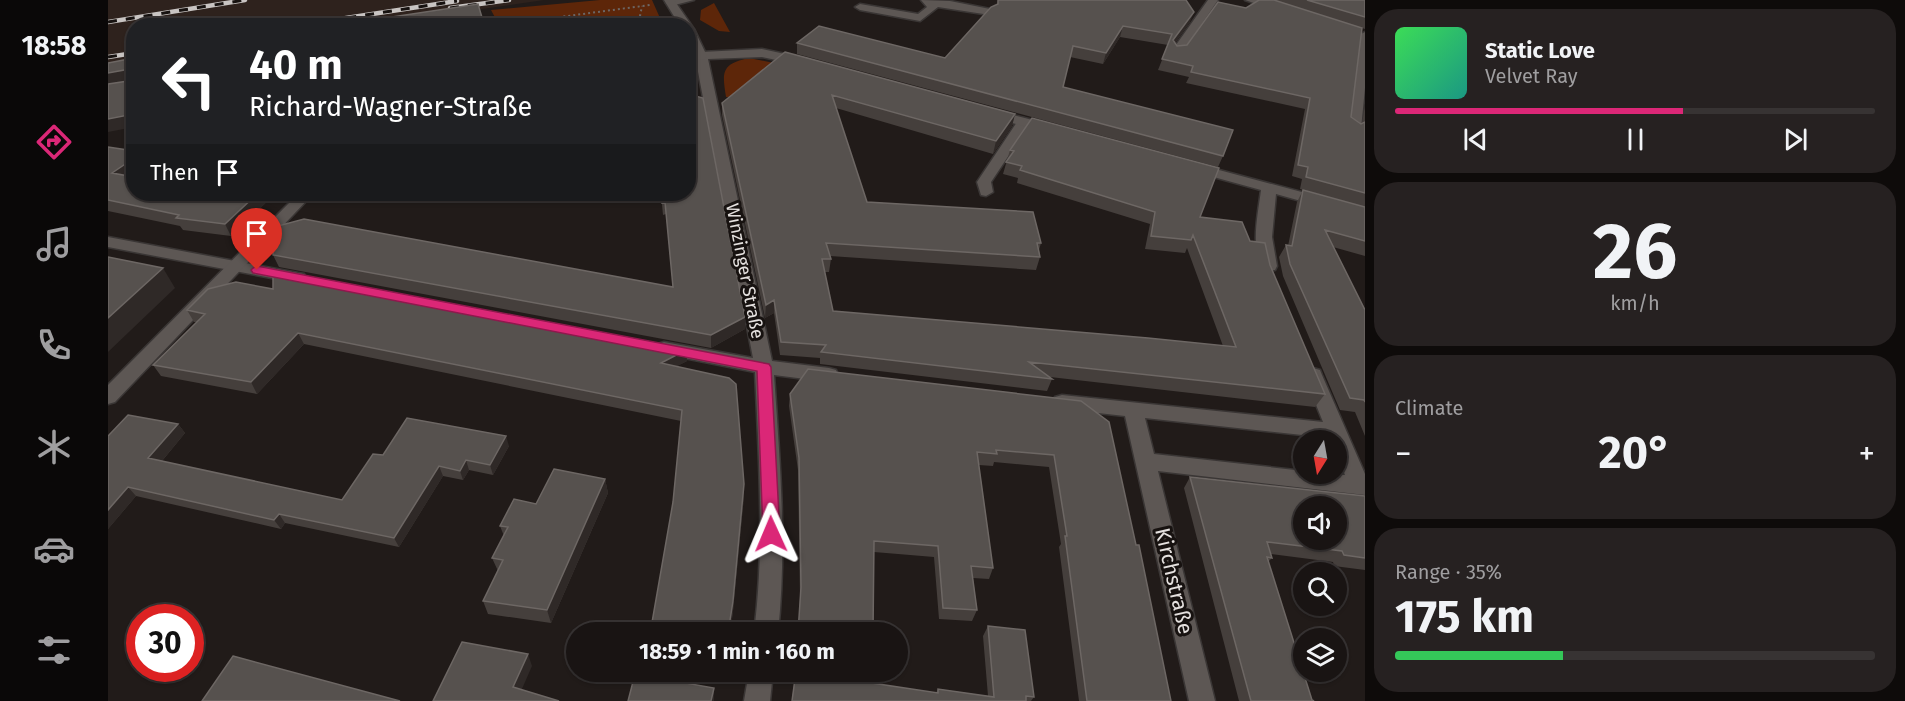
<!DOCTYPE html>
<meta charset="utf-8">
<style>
:root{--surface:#191413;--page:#262121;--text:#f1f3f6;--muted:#9f9ea0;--line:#373333;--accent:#db2777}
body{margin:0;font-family:"Fira Sans",sans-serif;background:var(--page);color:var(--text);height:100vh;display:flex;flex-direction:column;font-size:22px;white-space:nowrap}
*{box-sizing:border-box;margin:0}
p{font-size:20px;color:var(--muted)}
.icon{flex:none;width:33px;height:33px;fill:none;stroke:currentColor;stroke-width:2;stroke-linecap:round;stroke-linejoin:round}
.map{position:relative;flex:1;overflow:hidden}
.drawer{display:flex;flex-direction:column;gap:9px;padding:9px;background:#0e0b0a;width:540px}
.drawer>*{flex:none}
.top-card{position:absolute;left:18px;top:18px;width:570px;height:183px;border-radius:24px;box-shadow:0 2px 4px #0004,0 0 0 2px var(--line);background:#202124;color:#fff;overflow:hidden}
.needle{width:39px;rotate:191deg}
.tools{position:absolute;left:1185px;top:430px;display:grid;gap:12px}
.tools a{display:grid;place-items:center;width:54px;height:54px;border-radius:50%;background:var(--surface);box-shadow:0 2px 4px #0004,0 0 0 2px var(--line);font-size:30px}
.speed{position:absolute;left:18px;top:604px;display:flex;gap:12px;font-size:30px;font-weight:700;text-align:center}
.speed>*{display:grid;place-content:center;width:78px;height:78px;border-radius:50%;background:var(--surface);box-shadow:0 2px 4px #0004,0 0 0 2px var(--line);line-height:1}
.speed .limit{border:9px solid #d22;background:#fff;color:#111}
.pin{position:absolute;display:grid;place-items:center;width:51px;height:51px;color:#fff;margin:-62px -26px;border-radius:50% 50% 50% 0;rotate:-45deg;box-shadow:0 0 6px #0007}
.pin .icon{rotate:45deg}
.me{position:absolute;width:66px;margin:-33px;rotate:359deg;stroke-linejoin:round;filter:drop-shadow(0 0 4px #0008)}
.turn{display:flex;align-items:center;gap:21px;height:126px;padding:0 24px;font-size:27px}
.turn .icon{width:78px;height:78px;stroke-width:2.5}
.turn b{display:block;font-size:42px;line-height:51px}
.then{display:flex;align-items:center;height:57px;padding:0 24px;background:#0003;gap:12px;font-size:22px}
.big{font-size:45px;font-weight:700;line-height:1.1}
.drawer .card{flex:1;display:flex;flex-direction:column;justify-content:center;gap:9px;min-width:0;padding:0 21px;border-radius:24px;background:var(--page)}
.drawer .dial{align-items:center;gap:0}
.dial b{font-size:78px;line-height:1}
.song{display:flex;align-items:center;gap:18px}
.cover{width:72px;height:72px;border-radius:9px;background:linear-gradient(135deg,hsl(130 70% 55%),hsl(170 70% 35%))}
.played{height:6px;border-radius:3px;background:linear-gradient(90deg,var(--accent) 60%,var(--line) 60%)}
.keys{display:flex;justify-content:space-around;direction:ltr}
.heat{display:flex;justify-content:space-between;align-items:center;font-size:33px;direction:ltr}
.charge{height:9px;border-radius:4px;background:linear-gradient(90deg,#34c759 35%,var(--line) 0)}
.trip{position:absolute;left:458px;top:622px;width:342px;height:60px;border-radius:30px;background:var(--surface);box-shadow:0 2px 4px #0004,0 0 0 2px var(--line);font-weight:700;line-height:60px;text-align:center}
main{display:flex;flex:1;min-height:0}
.menu{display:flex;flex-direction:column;width:108px;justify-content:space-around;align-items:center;background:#0a0808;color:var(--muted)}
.menu .icon{width:42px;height:42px}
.menu .active{color:var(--accent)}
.menu b{font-size:27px;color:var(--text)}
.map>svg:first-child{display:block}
.built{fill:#2e221d}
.green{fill:#5d2609}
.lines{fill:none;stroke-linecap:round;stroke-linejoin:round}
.lane-casing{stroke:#3a3635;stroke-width:3}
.street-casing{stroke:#3a3635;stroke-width:3}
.secondary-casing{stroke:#3a3635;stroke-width:3}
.path{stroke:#6d6765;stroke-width:2;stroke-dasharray:2 3;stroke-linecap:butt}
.lane{fill:#5d5754;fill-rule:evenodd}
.street{fill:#5d5754;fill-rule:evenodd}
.secondary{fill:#5d5754;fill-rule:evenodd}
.rail-casing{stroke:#c8c4c2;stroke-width:4.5}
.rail{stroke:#171210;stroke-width:3;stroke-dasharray:9;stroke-linecap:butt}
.wall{fill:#453f3c}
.shaded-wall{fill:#2f2927}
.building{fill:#56514e;stroke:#6d6764;stroke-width:1.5;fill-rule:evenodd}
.route{fill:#db2777;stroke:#8e194d;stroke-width:1.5}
.labels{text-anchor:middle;stroke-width:6;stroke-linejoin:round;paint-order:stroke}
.street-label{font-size:18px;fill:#e5e1df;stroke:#171210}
.near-street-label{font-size:21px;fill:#e5e1df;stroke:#171210}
</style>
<main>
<nav class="menu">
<b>18:58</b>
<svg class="icon active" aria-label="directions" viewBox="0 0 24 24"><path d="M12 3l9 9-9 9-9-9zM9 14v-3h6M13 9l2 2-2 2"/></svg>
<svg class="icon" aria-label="music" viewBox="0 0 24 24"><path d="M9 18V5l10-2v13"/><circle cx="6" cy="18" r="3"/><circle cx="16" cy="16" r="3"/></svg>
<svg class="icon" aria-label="phone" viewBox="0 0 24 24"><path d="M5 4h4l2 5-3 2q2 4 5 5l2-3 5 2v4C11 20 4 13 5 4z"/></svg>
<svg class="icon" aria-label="climate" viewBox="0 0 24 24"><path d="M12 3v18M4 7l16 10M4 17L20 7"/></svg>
<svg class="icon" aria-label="car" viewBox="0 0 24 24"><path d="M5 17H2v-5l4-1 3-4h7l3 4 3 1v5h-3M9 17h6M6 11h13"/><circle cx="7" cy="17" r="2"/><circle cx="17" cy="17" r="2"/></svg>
<svg class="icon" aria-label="filters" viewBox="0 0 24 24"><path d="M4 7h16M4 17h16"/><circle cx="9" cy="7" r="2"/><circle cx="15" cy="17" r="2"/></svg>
</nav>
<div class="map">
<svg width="1257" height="701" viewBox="0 0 1257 701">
<rect width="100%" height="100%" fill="#211b19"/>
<path class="built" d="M0,0H436L255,26H26L25,63L0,68Z"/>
<path class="green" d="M492,0H544L552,18L551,25H391L383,10Z
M606,3L622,32L611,31L592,20L593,10Z
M641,58L666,63L626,97H618C614,72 613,64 641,58Z"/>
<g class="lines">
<g class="lane-casing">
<path id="lane" d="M813,0L842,1L882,9L887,12L882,15L830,7L812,21L752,10L747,7L752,4L810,14L819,7Z
M916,118L923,122L883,182L885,192L878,196L873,195L869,182L911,119Z"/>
</g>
<g class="street-casing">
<path id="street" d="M562,0H586L563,6L558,3Z
M1100,0H1110L1073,54H1065L1063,52Z
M1137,0H1153L1177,9L1172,12Z
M1257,32V88L1253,129L1246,133L1239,129L1251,35Z
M654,49L700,59L702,62L696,66L654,57L600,59L664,361L721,368L728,370L730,375L728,380L721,382L666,375C672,461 679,547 670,633H646C657,546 651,459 647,372L556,354L550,352L547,348L550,344L556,342L645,358L587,56L593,52Z
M882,109L948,126L950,129L943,133L877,116L875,113L877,110Z
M1085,163L1257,209V219L1168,194L1164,237L1169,266L1167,270H1155C1142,248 1150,214 1153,190L1080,170L1078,167L1080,164Z
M0,237L190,273L196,274L198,278L196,282L190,283L0,247Z
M1205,368L1212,370L1214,375L1257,474V495L1050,471L1107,701H1081L1017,416L954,409L947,407L944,402L947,397L954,395L1215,422L1196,375L1198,370ZM1037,418L1222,438L1223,441H1228V454L1237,475L1196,474V471L1046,454Z
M641,672H665L662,701H636Z"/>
</g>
<g class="secondary-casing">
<path id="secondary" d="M556,0H566L586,29L599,56L597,59L580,61V53H586L580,42V26H572Z
M190,194H205L7,402L0,404V385Z"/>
</g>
<path class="path" d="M413,26L417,23L439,24
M438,26L452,17L542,5
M530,26L534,6"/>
<use href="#lane" class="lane"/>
<use href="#street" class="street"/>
<use href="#secondary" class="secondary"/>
<g class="rail-casing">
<path id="rail" d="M342,8L401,0
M0,22L137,0
M156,26L195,19
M186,26L349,1
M0,57L26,53"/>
</g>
<use href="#rail" class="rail"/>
</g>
<path class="wall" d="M890,0L1082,22L1067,43L1069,46L1079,45L1151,0H1257V29L1254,28L1243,117L1253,124L1254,123L1257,105V207L1192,189L1194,179L1184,176L1197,109L1078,83L1081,77L1050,70L1060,45L1012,37L995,64L962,57L955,87L1115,156L1110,167L689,54V43L837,58L889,4Z
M677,52L907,114L904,126L885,154L728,108L759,202L933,243L931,250L932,257L928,270L722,256L723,259L721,272H717L725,311L1115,346L1079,248L1077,253L1037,249L1042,224L909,183L910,178L895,174L902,150L1092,217L1142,241L1162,265L1217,394L1207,407L942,377L944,379L939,391L712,364V358L672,355L666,313L657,318L614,115V103Z
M0,147L26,174L23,176L26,194H167L123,236L75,230L72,226L0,211Z
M1195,190L1257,207V256L1225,247L1257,310V436L1247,412L1232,410L1175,276L1171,257L1178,245L1180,246L1189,202Z
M428,194H477L473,200Z
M553,194L637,329L603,348L171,267L165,255L565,287L558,214L555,215Z
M165,289L578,350L579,361L569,366L636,484V496L625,611L622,633H544L543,628L565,502L573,421L196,344L149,394L53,376L45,365L89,322H86L79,310Z
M682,394L973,401L1063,701H971L951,547L953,544L941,467L886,462L885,466L871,465L885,568L881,579L865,578L869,610L864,621L831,619L826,557L766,552L765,633H690L692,598L690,470L681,406Z
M70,424L77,433L54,461L234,500L275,455L401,446L385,475L361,470L355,480L335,476L291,547L177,523L173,529L28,496L0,529V436Z
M1082,477L1257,496V570L1226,566L1225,562L1163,554L1164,558L1160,562L1204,700L1206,701H1131L1076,488Z
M497,479L500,493L443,623L380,614L375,601L390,571L384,558L396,536L392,526L428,504Z
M880,626L926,697L923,701H684L687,672H764V683L828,693L830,689L880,696L875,636Z"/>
<path class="shaded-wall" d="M1086,12L1082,22L1061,51L1065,40Z
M1015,26L1012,37L995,64L998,53Z
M22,69L26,81L0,85V73Z
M26,114V127L0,132V119Z
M907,114L904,126L885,154L888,141Z
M26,158V174L11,185L4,173Z
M149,194H167L123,236L117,224Z
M472,194H477L473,200Z
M55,268L67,288L0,352V318Z
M666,300V313L657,318L658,305Z
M637,317V329L603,348V335Z
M190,333L196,344L149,394L143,382Z
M578,350L579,361L554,374L553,363Z
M70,424L77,433L48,468L40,458Z
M398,436L401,446L385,475L382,465Z
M358,460L361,470L355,480L352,471Z
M331,466L335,476L291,547L286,538Z
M497,479L500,493L443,623L439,610Z
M636,484V496L625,611L622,633H620Z
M20,487L28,496L0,529V510Z
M171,514L177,523L173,529L166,520Z
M420,654L424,666L410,698L405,687Z
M606,688V701H603Z"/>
<path class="building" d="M890,0H1078L1086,12L1065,40L1069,46L1079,45L1110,2L1138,8L1151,0H1166L1254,28L1243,117L1253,124L1257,122V193L1198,177L1200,167L1190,165L1202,98L1083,72L1085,66L1054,59L1064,34L1015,26L998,53L965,46L955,87L1125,130L1115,156L689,43L711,26L837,58L883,7L890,4Z
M1199,0H1257V17Z
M370,4L375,21L382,20L384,26H224Z
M677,52L907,114L888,141L724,95L759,202L925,212L933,243H929L932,257L718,243L723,259H714L725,311L1040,338L1128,347L1085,235L1083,240L1043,236L1047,212L912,170L914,166L898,162L906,151L902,150L924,118L1111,168L1092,217L1134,222L1142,241L1157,243L1162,265L1217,394L921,362L944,379L713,352L718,345L673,342L666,300L658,305L614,103Z
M26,58V114L0,119V84L20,81L22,69L0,73V63Z
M580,94L595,98L637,317L603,335L165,255L166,227L196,219L565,287L557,202L554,203L553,194H580Z
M0,147L26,151V158L4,173L26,177V194H149L117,224L68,218L71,215L0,200Z
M1195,190L1257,207V241L1217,230L1257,310V402L1256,400L1242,398L1182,264L1178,245L1184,246Z
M0,257L55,268L0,318Z
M165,271L578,350L553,363L621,378L628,384L636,484L625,601L620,633H579L543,628L565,502L574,410L190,333L143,382L45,365L97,314L79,310L100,289L128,282L165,289Z
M700,369L973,401L1001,422L1028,545H1031L1063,701H979L957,536H959L946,455L888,450L889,454L869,452L885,568L863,566L869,610L835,608L830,546L766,541L765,633H690L693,587L691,458L682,394Z
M20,415L70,424L40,458L234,500L265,454L275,455L299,418L398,436L382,465L358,460L352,471L331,466L286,538L171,514L166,520L20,487L0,510V436Z
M446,469L497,479L439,610L375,601L395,560L384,558L400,527L392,526L406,499L428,504Z
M1082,477L1257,496V558L1236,555L1234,551L1159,542L1164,558L1159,557L1204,700L1206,701H1143ZM1196,507H1228V540H1196Z
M880,626L917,630L926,697L918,696V701H684L688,672H764V683L830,693V689L886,697Z
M354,642L420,654L405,687L451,701H325Z
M125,656L292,701H94Z
M527,674L606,688L603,701H520Z"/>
<path class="route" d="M149,266L661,364L663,367L672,534L669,539L663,542L657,539L655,534L649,371L145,273L143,270L145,268Z"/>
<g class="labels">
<g class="street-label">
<text transform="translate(637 271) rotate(79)" y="6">Winzinger Straße</text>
</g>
<g class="near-street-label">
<text transform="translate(1066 581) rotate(77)" y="7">Kirchstraße</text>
</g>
</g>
</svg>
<div class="tools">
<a><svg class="needle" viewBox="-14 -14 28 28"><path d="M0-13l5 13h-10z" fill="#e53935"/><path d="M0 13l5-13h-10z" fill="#9f9ea0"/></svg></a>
<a><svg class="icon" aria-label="sound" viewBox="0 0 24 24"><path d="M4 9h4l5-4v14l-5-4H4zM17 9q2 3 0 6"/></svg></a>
<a><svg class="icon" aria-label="search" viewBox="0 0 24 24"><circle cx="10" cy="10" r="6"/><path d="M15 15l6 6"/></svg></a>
<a><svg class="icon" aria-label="layers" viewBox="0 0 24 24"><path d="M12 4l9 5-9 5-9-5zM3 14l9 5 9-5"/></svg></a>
</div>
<div class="speed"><div class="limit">30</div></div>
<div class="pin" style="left:149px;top:270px;background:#d93025"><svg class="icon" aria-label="arrive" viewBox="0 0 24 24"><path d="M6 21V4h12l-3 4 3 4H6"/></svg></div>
<svg class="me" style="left:663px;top:534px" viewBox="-20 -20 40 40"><path d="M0-17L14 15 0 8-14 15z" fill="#db2777" stroke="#fff" stroke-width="4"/></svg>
<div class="trip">18:59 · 1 min · 160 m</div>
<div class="top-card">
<div class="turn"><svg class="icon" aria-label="left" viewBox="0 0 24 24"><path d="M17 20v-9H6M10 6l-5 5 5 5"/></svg><div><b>40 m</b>Richard-Wagner-Straße</div></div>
<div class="then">Then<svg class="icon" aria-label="arrive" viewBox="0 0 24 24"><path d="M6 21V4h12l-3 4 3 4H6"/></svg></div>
</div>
</div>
<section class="drawer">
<div class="card">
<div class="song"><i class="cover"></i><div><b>Static Love</b><p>Velvet Ray</p></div></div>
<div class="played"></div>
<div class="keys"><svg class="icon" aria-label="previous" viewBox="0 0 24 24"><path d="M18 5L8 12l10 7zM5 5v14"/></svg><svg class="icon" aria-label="pause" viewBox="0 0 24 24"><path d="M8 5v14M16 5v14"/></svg><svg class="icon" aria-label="next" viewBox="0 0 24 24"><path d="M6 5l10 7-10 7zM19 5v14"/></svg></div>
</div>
<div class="card dial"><b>26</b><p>km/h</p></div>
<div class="card"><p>Climate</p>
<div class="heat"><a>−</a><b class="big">20°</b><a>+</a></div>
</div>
<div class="card"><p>Range · 35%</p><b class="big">175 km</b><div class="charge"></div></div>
</section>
</main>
